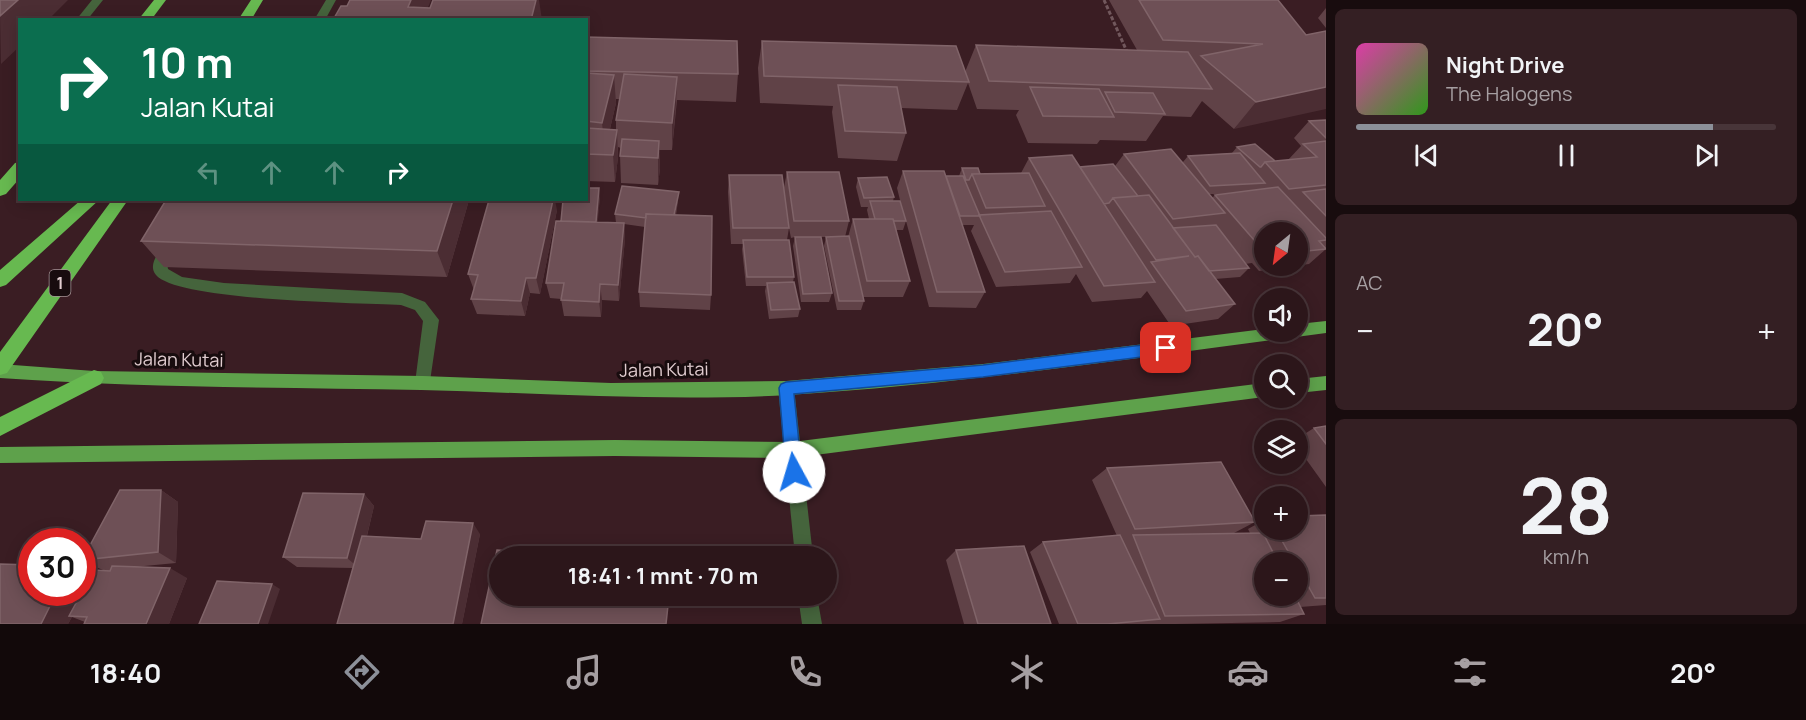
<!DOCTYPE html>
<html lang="id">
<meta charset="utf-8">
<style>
:root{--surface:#2c161a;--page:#341f23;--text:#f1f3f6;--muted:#a69fa2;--line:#483539;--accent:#8c9099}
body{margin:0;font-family:Manrope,sans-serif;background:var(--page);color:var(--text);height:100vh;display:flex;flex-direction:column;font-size:22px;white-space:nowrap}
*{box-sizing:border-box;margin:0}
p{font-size:20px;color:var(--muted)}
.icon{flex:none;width:33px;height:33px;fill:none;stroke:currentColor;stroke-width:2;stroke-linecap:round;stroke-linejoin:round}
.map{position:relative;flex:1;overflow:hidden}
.sheet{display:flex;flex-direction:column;gap:9px;padding:9px;background:#180c0e;width:480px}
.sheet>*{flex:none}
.hud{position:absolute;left:18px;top:18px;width:570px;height:183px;border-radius:0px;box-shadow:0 3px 15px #0003,0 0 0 2px var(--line);background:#0b6e4f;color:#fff;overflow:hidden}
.needle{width:39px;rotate:209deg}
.tools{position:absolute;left:1254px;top:222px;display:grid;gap:12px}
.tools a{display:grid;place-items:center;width:54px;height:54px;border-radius:50%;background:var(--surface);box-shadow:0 3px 15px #0003,0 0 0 2px var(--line);font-size:30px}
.speed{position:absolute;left:18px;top:528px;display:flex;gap:12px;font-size:30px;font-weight:700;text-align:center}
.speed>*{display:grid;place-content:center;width:78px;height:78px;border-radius:50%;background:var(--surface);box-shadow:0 3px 15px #0003,0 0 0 2px var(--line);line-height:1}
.speed .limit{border:9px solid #d22;background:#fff;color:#111}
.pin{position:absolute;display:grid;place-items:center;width:51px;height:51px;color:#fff;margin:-26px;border-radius:12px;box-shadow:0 3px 9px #0006}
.me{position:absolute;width:66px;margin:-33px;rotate:354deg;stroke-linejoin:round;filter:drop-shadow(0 0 4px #0008)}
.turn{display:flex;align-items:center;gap:21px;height:126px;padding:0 24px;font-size:27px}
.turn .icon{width:78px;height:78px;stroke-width:2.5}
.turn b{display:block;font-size:42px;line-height:51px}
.lanes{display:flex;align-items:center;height:57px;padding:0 24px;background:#0003;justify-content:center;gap:30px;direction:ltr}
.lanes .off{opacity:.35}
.big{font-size:45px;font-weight:700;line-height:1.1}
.sheet .widget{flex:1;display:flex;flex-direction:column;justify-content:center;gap:9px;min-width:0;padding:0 21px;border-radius:9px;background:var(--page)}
.sheet .dial{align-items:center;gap:0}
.dial b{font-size:78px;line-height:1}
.song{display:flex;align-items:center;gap:18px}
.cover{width:72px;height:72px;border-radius:9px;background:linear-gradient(135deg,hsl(320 70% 55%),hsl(110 70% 35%))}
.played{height:6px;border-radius:3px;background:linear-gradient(90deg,var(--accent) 85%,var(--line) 85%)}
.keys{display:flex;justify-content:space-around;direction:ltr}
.heat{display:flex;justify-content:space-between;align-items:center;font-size:33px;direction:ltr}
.trip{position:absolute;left:489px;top:546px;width:348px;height:60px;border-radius:30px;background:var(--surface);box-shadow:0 3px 15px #0003,0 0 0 2px var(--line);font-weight:700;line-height:60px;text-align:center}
.dock{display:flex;height:96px;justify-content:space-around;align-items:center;background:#12090a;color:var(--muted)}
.dock .icon{width:42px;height:42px}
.dock .current{color:var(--accent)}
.dock b{font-size:27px;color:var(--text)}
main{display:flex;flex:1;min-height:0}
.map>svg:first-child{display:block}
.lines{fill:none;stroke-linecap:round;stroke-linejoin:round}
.path{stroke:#71575c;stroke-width:3;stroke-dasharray:4 2;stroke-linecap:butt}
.lane{fill:#45643c;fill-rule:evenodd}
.street{fill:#45643c;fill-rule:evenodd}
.primary{fill:#5ea14b;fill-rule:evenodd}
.highway{fill:#67b950;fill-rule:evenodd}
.wall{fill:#604247;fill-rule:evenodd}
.shaded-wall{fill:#4b2d33}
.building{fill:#6e5056;stroke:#806469;stroke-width:1.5}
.route{fill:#1a73e8;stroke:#114b97;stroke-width:1.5}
.labels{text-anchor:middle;stroke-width:6;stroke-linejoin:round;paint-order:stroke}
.shield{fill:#180c0e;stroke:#a59396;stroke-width:1.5}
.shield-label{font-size:16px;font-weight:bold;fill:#e1cdd0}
.street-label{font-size:18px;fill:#e1cdd0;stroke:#180c0e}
</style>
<main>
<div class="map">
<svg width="1326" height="624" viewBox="0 0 1326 624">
<rect width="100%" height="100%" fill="#3a1d23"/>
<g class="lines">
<path class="path" d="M1104,0L1128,54"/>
<path class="lane" d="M92,0H103L87,20H76Z
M326,0H336L325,20H314Z
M170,241L177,246L167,263L168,269L182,277L224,283L402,293L425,302L439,320L429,388L423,390L417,388L415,383L423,321L415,310L401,305C360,303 178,301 156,275C147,265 160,251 165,242Z"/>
<path class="street" d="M786,381L792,383L794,388L813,556H795L778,388L780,383Z
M798,596H817L822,624H802Z"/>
<path class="primary" d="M1326,321V333C1147,356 968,384 788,395C666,402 543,393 421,390C280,387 140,388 0,378V364L94,371L423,376L611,383L786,381L983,364L1264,329V332H1298V324Z
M1326,376V390L1298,393V379Z
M1264,383V397L792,458L615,456L0,463V447L615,440L792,442Z"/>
<path class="highway" d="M154,0H166L151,20H138Z
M251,0H263L251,20H238Z
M20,162V178L6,194L0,196V180L15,163Z
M81,200H99L6,285L0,287V270Z
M112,200H128L7,373L0,375V352Z
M94,370L101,372L104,378L101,384L0,436V417Z"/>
</g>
<path class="wall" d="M1109,0H1278L1306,35L1326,31L1234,129L1202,101L1191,117L1163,116L1146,141L1100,140L1097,144L1028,143L1016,115L1019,110L977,109L968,83L957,110L901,108L906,133L897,161L838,158L832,112L833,106L760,103L758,68L762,41L965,72L976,45L1137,50Z
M1326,8V28L1318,18Z
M586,37L738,74L736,102L677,100L672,150H659L660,168L658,185L621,183L620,156L621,148L618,147V157L615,182L586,181ZM616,99H620L616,120V130L610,129L616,103Z
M1326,120V249L1309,264L1259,271L1252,263L1245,264L1249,268L1240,277L1215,279L1235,304L1218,319L1171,326L1147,291L1141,298L1092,302L1076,274L1070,283L996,287L971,231L974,225H962L985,292L976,308L929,307L906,221L903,230H896L910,281L903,297H863L864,301L861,310H837L824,246L826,237H813L832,293L829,302H801L793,246L795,237L791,238L789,228L787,240L794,277L793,282L800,309L798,317L769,319L765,291L766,286H746L742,249L743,244H731L728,192L729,175L784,187L787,172L849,221L845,237H848L853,219H869L867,210L868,207H861L856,187L858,178L894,197L893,201L904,216L897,188L903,171L946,176H959L962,168L980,174L1021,173L1029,158L1080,167L1115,166L1124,154L1183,162L1188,156L1232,153L1237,147L1275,161L1288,160L1301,146L1294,138L1309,121ZM1209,194H1226L1215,195L1212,198ZM1264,232H1298V266H1264Z
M600,197L597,222L616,223L615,214L678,201L676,215L711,295L710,310L640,307L639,292L645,227L624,224L625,239L619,301L602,300L601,317L564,316L561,299L550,298L546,283L561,221Z
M166,200H469L447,277L164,267L141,241Z
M557,210L540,294L530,293L525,316L477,314L471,299L474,290L468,274Z
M1326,426V487L1298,448V438L1314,428Z
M1107,468L1255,522L1234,533H1223H1250L1248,529L1264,520V530H1298L1326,515V605L1300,607L1304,614L1280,622L1176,624H1059L1030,552L1043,542L1117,536L1092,480ZM1264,562H1298V596H1264Z
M161,490L178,502L176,563L134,567L187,578L169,624H84L85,622L72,617L68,624H0L82,592V572L91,576L103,570L82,561Z
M364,494L374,506L367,536L421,539L480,534L462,624H337L353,568L297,567L283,557Z
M956,550L1051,624H964L946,560Z"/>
<path class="shaded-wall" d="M18,0H68L48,20H20V46L1,64L0,16Z
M411,0H431L423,20L408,7Z
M536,0H539L542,20H531Z
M614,75L616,103L605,150L602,123Z
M677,77L676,104L672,150V123Z
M1326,87V109L1234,129L1256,102Z
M617,130L618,157L615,182L613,155Z
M659,141L660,168L658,185V158Z
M599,188L600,197L597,231L596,223Z
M679,192L678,201L672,230V221Z
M453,200H469L447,277L437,251Z
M553,200H555L557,210L540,294L536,278Z
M624,223L625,239L619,301L618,285Z
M526,278L530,293L525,316L521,301Z
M600,284L602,300L601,317L599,302Z
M161,490L178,502L176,563L158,552Z
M364,494L374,506L359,568L347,558Z
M473,523L480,534L462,624H453Z
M170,568L187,578L169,624H146Z
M82,572L91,576L72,616H69L72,617L68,624H41L57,592H82Z
M272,584L280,589L268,624H258Z"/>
<path class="building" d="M0,0H18L0,16Z
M350,0H411L408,7L430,8L433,0H536L531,20H333L341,6H347Z
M1139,0H1278L1306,35L1326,31V87L1256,102L1201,56L1263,44L1163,40Z
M586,37L737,41L738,74L586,71Z
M762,41L956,46L969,82L764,76Z
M976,45L1188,52L1212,89L989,81Z
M586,73L614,75L602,123L586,121Z
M624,74L677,77L672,123L616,120Z
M838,85L897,87L906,133L845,131Z
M1030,87L1099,89L1114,117L1043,116Z
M1105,92L1153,93L1165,114L1115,112Z
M1326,120V138L1309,121Z
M586,128L617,130L613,155L586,154Z
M622,139L659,141L658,158L620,156Z
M1326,141V185L1289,189L1265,162L1317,157L1303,144Z
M1255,144L1275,161L1265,162L1261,167H1260L1237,147Z
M1171,149L1225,213L1173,219L1124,154Z
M1240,153L1265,183L1210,186L1188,156Z
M1072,155L1155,282L1104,286L1029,158Z
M1113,164L1138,196L1113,198L1109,203L1104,204L1080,167Z
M962,168H978L980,174H972L969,180H966Z
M903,171H944L985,292H937Z
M787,172H839L849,221H794Z
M1029,173L1045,206L986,208L972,174Z
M729,175H782L789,228H733Z
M946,176H963L980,216H960Z
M887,177L894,197L864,198L858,178Z
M622,186L679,192L674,215L646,214V218L615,214Z
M1278,187L1326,238V240L1319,241L1326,249L1298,252V232H1264V248H1261L1215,195Z
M586,188H599L596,222L561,221L563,200H586Z
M1326,189V216L1303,192Z
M1149,195L1195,257L1198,256L1235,304L1186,311L1151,262L1189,256L1156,260L1113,198Z
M166,200H453L437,251L141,241Z
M489,200H553L536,278H526L521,301L471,299L478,275L468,274Z
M870,201H900L906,221H894L893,219H875Z
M1051,211L1082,267L1005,272L979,215Z
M646,214L712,216L711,295L639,292Z
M853,219H893L910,281H867Z
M556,221L624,223L618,285L600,284L599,302L561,300L564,283H546Z
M1216,225L1249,268L1209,271L1198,256L1195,257L1173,228Z
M849,236L864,301H839L826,237Z
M795,237H821L832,293L803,294Z
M743,240H789L794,277H747Z
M794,282L800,309L771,310L767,283Z
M1326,426V444L1314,428Z
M1221,462L1255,522L1135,529L1107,468Z
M120,490H161L158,552L82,560Z
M303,493L364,494L347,558L283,557Z
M1326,515V598H1315L1298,568V562H1294L1276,530H1298V516Z
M426,521L473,523L453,624H337L362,536L421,539Z
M1263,533L1278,562H1264V596H1295L1304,614L1165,616L1133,535Z
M1120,535L1160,619L1108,624H1078L1043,542Z
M1024,546L1051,624H978L956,550Z
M497,550L568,556H500V596H669L666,624H481Z
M0,564L32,565V592H57L41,624H0Z
M112,566L170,568L146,624H84L87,617L69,616L82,592L94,570L110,571Z
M217,581L272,584L258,624H199Z"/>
<path class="route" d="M1166,342L1171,344L1173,348L1171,352L1166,354L983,377L794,394L802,472L800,477L794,479L789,477L786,472L779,388L781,384L786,382L983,365Z"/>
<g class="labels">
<rect class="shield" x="49.5" y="270" width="21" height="26" rx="4.5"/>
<g class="shield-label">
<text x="60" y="289">1</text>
</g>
<g class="street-label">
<text transform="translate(179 360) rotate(1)" y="6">Jalan Kutai</text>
<text transform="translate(664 370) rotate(-1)" y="6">Jalan Kutai</text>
</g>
</g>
</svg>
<div class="tools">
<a><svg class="needle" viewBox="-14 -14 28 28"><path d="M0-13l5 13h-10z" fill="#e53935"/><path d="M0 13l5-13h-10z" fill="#a69fa2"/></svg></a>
<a><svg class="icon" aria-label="sound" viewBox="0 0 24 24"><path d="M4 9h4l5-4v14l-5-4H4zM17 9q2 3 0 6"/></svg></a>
<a><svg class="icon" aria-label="search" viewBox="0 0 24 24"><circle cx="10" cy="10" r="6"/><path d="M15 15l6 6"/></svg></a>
<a><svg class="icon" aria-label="layers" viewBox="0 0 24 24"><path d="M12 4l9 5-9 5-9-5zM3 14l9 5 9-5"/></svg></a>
<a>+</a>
<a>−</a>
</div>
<div class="speed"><div class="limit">30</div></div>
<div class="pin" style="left:1166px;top:348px;background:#d93025"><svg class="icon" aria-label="arrive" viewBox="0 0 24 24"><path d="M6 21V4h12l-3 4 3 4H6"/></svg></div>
<svg class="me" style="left:794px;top:472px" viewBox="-20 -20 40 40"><circle r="19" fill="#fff"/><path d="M0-13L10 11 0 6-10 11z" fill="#1a73e8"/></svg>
<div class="trip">18:41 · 1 mnt · 70 m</div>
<div class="hud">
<div class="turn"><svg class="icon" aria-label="right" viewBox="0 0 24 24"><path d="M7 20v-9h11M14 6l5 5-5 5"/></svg><div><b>10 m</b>Jalan Kutai</div></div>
<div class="lanes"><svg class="icon off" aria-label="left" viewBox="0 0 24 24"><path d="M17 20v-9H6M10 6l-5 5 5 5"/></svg><svg class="icon off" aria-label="ahead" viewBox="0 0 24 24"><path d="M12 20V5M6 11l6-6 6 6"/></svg><svg class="icon off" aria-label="ahead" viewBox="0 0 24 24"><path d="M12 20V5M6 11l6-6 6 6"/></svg><svg class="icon" aria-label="right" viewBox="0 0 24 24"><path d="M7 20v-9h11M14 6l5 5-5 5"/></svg></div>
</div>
</div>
<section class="sheet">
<div class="widget">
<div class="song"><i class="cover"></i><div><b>Night Drive</b><p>The Halogens</p></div></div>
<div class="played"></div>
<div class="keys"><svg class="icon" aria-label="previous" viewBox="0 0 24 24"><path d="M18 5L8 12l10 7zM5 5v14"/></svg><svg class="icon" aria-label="pause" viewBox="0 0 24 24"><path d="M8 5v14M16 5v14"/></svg><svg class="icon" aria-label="next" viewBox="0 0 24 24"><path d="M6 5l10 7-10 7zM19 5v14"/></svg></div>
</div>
<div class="widget"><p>AC</p>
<div class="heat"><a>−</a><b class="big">20°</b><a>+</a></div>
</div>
<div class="widget dial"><b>28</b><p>km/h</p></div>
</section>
</main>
<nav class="dock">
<b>18:40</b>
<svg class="icon current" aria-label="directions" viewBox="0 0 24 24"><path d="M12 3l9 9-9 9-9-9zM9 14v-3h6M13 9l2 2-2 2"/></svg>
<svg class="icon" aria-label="music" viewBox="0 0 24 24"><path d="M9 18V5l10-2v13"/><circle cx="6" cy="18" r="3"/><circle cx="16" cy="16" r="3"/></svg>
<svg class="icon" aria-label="phone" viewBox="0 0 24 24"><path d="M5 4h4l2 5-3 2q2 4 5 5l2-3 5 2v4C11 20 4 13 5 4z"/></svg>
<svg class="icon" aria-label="climate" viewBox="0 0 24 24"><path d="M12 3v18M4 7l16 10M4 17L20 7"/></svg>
<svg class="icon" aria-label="car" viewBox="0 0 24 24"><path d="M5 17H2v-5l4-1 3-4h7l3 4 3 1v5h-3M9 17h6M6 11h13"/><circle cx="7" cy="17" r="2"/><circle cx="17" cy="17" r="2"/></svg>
<svg class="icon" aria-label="filters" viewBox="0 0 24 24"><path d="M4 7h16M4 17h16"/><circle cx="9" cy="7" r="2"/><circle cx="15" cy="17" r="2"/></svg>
<b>20°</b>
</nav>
